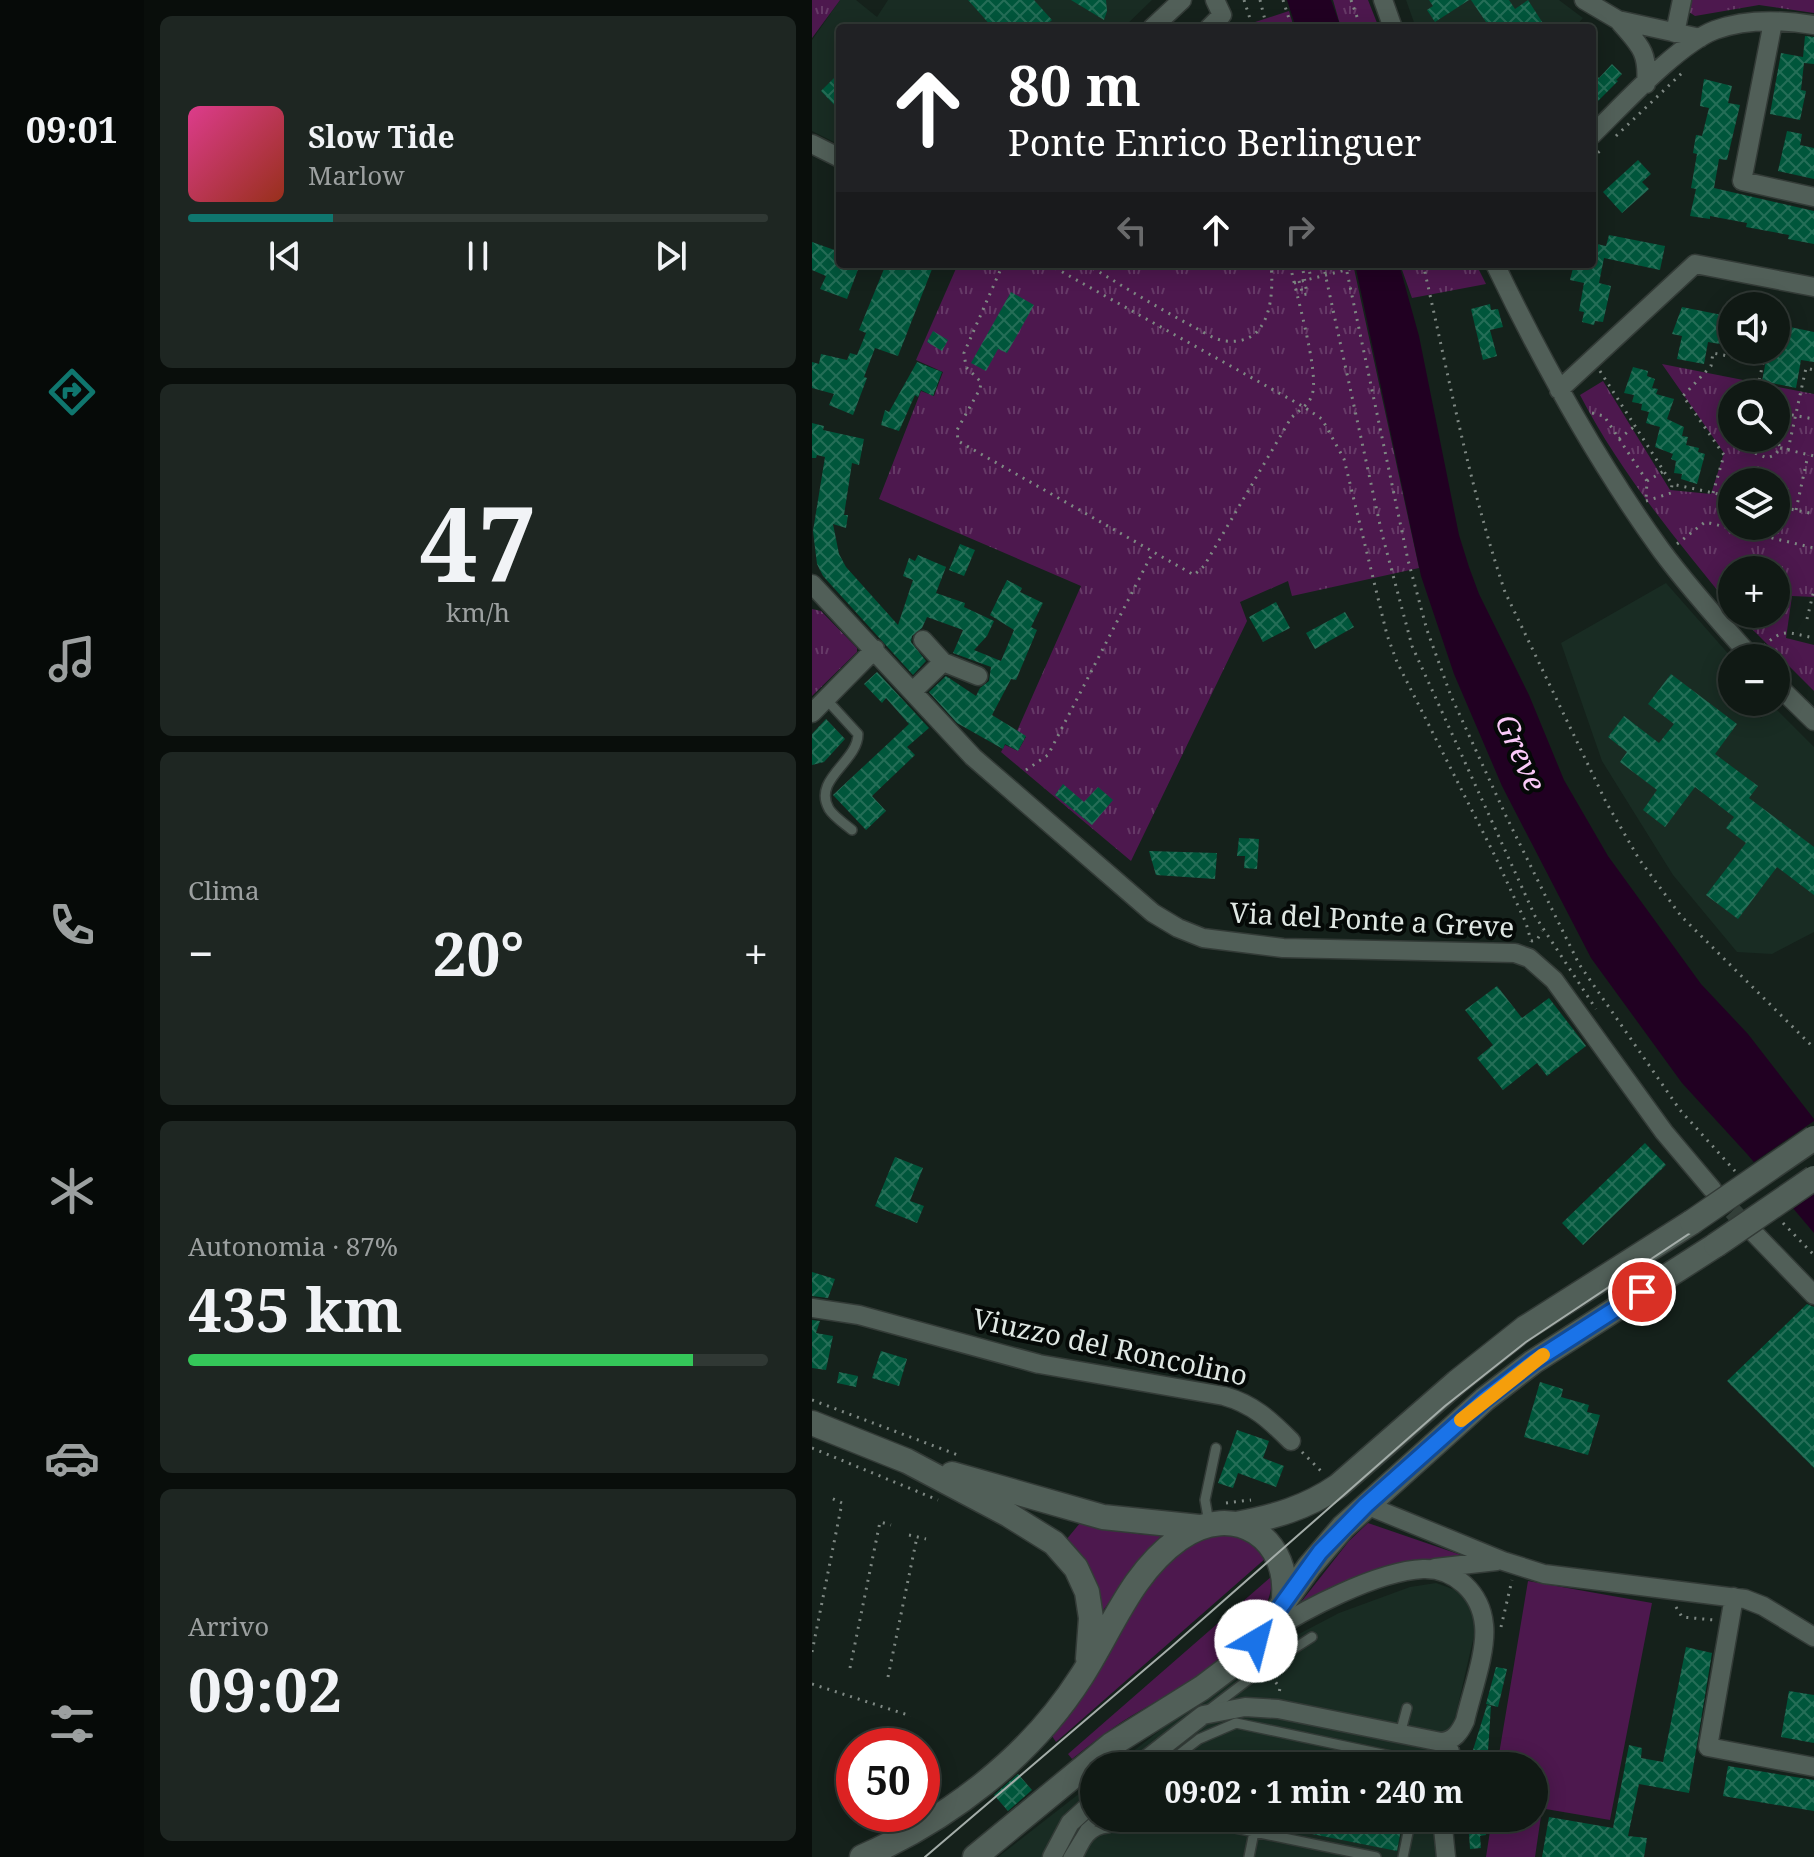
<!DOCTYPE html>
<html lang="it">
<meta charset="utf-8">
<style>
:root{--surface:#101914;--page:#1e2622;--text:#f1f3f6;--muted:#9ca0a0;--line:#303834;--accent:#0f766e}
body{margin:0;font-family:"Noto Serif",serif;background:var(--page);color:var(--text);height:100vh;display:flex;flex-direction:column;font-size:30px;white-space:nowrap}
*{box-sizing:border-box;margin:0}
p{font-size:26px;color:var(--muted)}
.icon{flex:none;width:44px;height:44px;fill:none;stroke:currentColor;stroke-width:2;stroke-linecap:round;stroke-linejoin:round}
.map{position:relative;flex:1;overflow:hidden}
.drawer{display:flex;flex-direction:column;gap:16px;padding:16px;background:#090e0b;width:668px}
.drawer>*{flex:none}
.top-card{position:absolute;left:24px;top:24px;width:760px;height:244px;border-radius:8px;box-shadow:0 4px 20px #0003,0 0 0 2px var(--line);background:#202124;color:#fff;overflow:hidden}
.fabs{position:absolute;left:906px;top:292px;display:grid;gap:16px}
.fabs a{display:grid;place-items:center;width:72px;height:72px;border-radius:50%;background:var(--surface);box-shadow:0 4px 20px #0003,0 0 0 2px var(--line);font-size:40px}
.speed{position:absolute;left:24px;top:1728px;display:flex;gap:16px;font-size:40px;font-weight:700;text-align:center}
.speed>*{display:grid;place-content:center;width:104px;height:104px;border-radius:50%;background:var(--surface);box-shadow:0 4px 20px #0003,0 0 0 2px var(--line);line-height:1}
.speed .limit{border:12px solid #d22;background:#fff;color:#111}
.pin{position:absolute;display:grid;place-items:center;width:68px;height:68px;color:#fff;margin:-34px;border:4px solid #fff;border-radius:50%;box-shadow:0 2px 8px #0007}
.me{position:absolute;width:88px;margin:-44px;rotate:37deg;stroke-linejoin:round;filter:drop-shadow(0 0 6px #0008)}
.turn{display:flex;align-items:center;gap:28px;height:168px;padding:0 40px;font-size:36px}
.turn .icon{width:104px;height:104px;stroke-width:2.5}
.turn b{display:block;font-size:56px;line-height:68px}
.lanes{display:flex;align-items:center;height:76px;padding:0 40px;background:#0003;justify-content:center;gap:40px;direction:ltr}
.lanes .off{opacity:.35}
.big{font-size:60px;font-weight:700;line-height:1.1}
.drawer .tile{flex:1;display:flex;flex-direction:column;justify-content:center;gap:12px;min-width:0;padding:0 28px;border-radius:12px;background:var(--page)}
.drawer .dial{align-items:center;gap:0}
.dial b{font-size:104px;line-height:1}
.song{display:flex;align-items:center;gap:24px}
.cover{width:96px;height:96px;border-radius:12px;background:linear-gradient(135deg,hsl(330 70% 55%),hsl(10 70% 35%))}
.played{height:8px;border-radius:4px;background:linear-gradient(90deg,var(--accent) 25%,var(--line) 25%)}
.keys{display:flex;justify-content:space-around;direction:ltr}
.heat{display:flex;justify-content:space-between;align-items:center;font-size:44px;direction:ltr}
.charge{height:12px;border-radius:6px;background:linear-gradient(90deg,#34c759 87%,var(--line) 0)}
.trip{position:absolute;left:268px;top:1752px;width:468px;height:80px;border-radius:40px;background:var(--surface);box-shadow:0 4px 20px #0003,0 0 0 2px var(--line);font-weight:700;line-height:80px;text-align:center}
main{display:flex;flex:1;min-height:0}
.tab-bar{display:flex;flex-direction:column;width:144px;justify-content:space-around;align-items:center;background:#060a08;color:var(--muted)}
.tab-bar .icon{width:56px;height:56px}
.tab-bar .active{color:var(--accent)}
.tab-bar b{font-size:36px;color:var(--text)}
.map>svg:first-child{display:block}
.built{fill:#192c23}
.green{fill:#4d184e}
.park{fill:url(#park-tufts);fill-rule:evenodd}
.water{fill:#210022}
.pier{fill:#15211b}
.building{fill:url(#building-cross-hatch)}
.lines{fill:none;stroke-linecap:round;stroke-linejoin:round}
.street-tunnel{stroke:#333f39;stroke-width:18;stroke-dasharray:18 9;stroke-linecap:butt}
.lane-casing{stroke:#333b37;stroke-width:12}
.street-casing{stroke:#333b37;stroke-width:21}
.secondary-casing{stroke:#333b37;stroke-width:27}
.path{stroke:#7e8883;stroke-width:3;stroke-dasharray:2 6;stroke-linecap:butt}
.lane{stroke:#515f58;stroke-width:9}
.street{stroke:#515f58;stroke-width:18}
.secondary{stroke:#515f58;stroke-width:24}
.tram{stroke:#a4ada9;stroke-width:2}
.secondary-bridge-casing{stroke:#333b37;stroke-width:27;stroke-linecap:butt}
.path-bridge{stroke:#7e8883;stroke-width:3;stroke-dasharray:2 6;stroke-linecap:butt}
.secondary-bridge{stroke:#515f58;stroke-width:24}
.route-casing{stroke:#114b97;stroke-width:20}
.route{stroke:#1a73e8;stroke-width:14}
.slow{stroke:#f59e0b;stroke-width:14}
.labels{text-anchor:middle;stroke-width:8;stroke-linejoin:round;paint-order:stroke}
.street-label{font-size:28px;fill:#dfe7e3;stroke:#050907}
.water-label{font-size:30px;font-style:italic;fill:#fac9f8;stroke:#050907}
</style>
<main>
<nav class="tab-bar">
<b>09:01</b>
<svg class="icon active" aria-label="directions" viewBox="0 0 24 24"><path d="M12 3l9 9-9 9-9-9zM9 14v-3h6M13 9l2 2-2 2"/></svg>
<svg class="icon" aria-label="music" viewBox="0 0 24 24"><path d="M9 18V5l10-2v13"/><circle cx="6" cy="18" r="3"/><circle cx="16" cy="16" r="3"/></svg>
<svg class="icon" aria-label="phone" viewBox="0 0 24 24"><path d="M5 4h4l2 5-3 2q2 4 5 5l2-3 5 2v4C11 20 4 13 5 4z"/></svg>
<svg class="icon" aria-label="climate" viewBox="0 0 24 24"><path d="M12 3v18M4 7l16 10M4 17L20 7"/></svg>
<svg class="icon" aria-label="car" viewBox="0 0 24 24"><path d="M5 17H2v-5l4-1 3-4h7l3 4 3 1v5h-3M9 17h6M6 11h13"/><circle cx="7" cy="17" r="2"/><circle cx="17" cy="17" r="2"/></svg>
<svg class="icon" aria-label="filters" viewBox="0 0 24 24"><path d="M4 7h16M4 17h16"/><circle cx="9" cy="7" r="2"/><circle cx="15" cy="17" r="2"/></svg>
</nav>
<section class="drawer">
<div class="tile">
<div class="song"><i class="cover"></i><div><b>Slow Tide</b><p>Marlow</p></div></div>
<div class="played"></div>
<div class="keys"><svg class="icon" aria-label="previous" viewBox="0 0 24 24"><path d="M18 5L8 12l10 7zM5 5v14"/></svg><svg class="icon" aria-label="pause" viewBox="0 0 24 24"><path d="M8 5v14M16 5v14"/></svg><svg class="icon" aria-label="next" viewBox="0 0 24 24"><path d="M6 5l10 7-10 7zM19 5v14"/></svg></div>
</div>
<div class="tile dial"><b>47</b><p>km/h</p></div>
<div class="tile"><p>Clima</p>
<div class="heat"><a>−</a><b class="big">20°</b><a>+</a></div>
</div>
<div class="tile"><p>Autonomia · 87%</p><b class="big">435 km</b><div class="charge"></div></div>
<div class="tile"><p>Arrivo</p><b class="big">09:02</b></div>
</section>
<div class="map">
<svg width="1002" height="1857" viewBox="0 0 1002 1857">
<defs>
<pattern id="park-tufts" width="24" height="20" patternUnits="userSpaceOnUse" patternTransform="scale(2)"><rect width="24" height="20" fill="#4d184e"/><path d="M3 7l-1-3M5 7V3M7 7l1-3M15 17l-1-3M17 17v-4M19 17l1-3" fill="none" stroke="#663a67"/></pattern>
<pattern id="building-cross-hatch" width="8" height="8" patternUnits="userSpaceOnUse" patternTransform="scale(2)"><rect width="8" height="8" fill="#00563b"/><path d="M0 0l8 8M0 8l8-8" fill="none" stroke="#256e57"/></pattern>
</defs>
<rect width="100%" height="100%" fill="#15211b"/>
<path class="built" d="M28,0H44L65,17L76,0H340L311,28H28V145L0,131V40Z
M594,0H747L771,18L762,28H604Z
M854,583L920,658V702H942L938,707L949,718L962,707L1002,747V932L960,954L925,952L861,875L790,761L749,643Z
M624,1583L646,1591L659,1607L664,1627L632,1766H302L355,1725L485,1635L527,1613L598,1587Z
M282,1782V1818H621L624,1857H186Z"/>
<path class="green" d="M268,1523L325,1534L350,1535L326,1561L290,1612L282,1579L254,1540Z
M556,1523L652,1556L598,1563L489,1602L537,1541Z
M408,1534C430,1534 439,1543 454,1558L244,1742L240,1736C254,1718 269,1700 281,1681C314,1626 341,1551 408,1534Z
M460,1576C461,1639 373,1684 326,1712C302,1726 281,1742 260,1759L256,1754Z
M716,1581L840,1603L798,1820L722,1807V1766H685Z
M722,1815L729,1816L723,1857H674L680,1818H722Z"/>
<path class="park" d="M0,0H28L0,38Z
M521,0H556L567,28H529Z
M879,0H1002V13L947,5L883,16L877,12Z
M477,11L482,28H431L434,25Z
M146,264H541L607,568L480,596L476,581L428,602L435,621L319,861L189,752L193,745L206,751L214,737L205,731L269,586L67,499L109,391L122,396L131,372L104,360Z
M588,264H664L674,284L600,298Z
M850,364L1002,394V597L980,596L974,638L1002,645V691L925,614H964V570H920V608C865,541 808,472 768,395L791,381L858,490L899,494L912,453ZM964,394V438H920V394ZM964,482V526H920V482Z
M0,609L9,611L45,648V652L0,696Z"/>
<path class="water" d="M475,0H519L529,28H484Z
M543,264H587L607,336L647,535L657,567L667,594L717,695L752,780L796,856L889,984L936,1034L1002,1119V1233L935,1154L870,1083L779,958L690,786L642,674L609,576Z"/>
<path class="pier" d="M1002,1121V1194L979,1210L939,1164Z"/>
<path class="building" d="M156,0H222L240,20L231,28H181Z
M259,0H294L295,11L292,20Z
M617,0H657L623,22L615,10L621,6Z
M659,0H697L703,9L716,0L734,28H678Z
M993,36L1002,37V64L992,63L989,90L994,91L988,120L958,114L969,53L991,57Z
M800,64L810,74L804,80L806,81L780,107V71L787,78Z
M28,72V111L9,91Z
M892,79L920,86L916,103L928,105L915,160L907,159L902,188L1002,211V244L976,239L977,235L934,227L935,223L898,216V219L878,216L884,189L879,188L885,154L881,153L884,135L890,136L897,108L888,106Z
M975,131L990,134L988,145L1002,148V179L966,171Z
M826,160L839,174L830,182L837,189L810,213L791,192Z
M797,235L853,246L848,270L792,258L787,283L799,286L791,322L783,321L782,325L770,322L772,312L767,311L772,283L758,280L762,264H780V243L794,246Z
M0,242L28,252V264H48L35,299L8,289L14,276L0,270Z
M74,264H122L86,356L63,348L52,377L55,378L41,415L17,405L22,394L0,388V362L7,364L9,354L35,360L38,353L45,355L54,333L47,330Z
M199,292L222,305L195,353L186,349L174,371L159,363Z
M678,304L679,310L686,309L691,327L678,330L685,356L671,360L659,309Z
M870,307L920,317V346L896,342L892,364L865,359L870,336L860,334Z
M964,324L1002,332V362L989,360L984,388L950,381L956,350H964Z
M121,331L136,340L130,351L115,342Z
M105,362L130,372L121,396L109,390L106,397L103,395L87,431L69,425L73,410L77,412Z
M821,367L836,371L835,376L843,379L840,388L846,389L844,394L862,399L855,419L872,427L870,436L876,437L874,445L887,448L886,452L893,454L885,484L869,479L870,474L862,473L864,461L859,459L861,454L843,447L848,427L834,423L837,412L829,410L830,404L820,402L822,395L812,393Z
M0,423L12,426L11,430L52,439L47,465L40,463L32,515H36L34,528L21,524L27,554L34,567L86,625L101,580L91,576L97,558L103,561L106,555L134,567L124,593L153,603L152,607L182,621L175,636L162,650L189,661L202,630L178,615L195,580L210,588L208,592L231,603L219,627L225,630L204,680L199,679L180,715L214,736L206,751L193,744L191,749L145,723L117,692L134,676L164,696L168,688L177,681L179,667L141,653L151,630L115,617L110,628L100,636L99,642L114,661L101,675L11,576L5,564L1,531L13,457L5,455L4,458H0Z
M148,544L163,550L152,576L137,570Z
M464,602L478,628L451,642L437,617Z
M533,612L542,627L503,649L494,633Z
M65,672L117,728L95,747L103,755L60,796L74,811L54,830L21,795L97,724L74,698L70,703L52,684Z
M859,674L925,724L903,754L946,786L937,798L1002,847V895L965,867L926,919L894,895L934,843L914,828L922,817L883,787L853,827L831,810L845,790L808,762L815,752L796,737L812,716L847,743L862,724L836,704Z
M14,719L33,739L12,762L0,765V734Z
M251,784L272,802L286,787L301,800L280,825L243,795Z
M427,838L447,839L445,869L432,868L433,856H425Z
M337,851L405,853L403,879L344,875Z
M685,986L710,1018L737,998L774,1046L735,1076L725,1063L691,1090L665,1058L681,1045L653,1010Z
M833,1143L854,1165L771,1245L750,1223Z
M83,1157L111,1168L98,1201L112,1206L105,1223L63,1206Z
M0,1272L23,1279L16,1298L0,1296Z
M995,1304L1002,1307V1468L915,1381Z
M0,1320L8,1321L4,1333L21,1336L14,1370L0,1368Z
M69,1351L95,1359L87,1386L60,1378Z
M27,1372L46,1376L44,1387L25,1383Z
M728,1382L751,1389L749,1397L777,1405L775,1412L788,1415L776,1455L712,1437Z
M425,1430L457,1441L451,1458L472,1466L464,1487L426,1473L421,1488L406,1483Z
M874,1647L900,1653L877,1793L827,1784L816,1836L835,1838L832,1857H730L737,1817L801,1828L817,1745L830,1748L829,1758L851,1762Z
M684,1667L695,1669L686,1707L674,1704Z
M977,1691L1002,1695V1743L969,1737Z
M675,1705L679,1706L675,1766H656Z
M916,1766L1002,1780V1811L911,1796Z
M206,1774L220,1790L196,1811L182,1795Z
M472,1818H591L585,1851L470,1828Z
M656,1818H672L674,1835L668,1836L669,1848L658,1849Z"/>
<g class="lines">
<path class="street-tunnel" d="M902,1191L942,1234"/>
<g class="lane-casing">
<path id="lane" d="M14,699L46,734C46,762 0,779 17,809C22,817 33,824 40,830
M397,1523L393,1500L404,1448
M398,1709L453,1667L500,1637
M588,1734L595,1708
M352,1766L387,1739L424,1723L603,1761L609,1766
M375,1818L564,1857
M256,1857L273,1829L281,1822
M266,1857C273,1842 279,1829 296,1828L300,1818
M437,1857L442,1832
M591,1857L599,1818"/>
</g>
<g class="street-casing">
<path id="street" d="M571,0L581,28
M772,0L806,20L888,38
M806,20C826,44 837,50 834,84
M961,22L930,181L1002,197
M340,28L370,0
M397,28L410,15L403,0
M863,33L870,0
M780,135C810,106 866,44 903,30C933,19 971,20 1002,25
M0,144L28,158
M683,264C731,364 784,460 849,550C877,588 909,623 940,658
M747,390L883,264L1002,287
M0,584L161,757L341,913L366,928L391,938L471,948L703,953L717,958L742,980L852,1132L900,1189
M131,662L166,676
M964,684L1002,721
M101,691L131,662L111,640
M0,713L63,649
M943,1234L1002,1295
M0,1308L47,1315L227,1364L412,1396C441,1404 458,1420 479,1441
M554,1505L691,1561L732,1574L933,1599L951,1606L1002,1637
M623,1568L685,1561
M922,1597L896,1747L1002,1767
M629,1742L638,1751L639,1766
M326,1766L391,1715L433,1707L466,1709L629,1742C642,1741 648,1732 653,1721C659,1694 675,1652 672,1625C669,1593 643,1568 611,1569C565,1571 491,1610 453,1635
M630,1818L634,1857
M240,1857L258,1823L282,1801"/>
</g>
<g class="secondary-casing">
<path id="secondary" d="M0,1423L95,1461L197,1515L242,1543L264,1568L275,1592L279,1618L276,1659
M140,1474L291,1517L387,1527
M424,1524C462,1517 494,1508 526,1486L645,1382L713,1328L880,1222
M50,1857C137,1819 218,1757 269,1677C300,1629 319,1573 367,1539C422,1499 482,1539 471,1605
M163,1857L299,1745L390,1688L423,1663L444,1641L497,1567L531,1527L673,1399L721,1362L904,1245"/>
</g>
<path class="path" d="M432,0L441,28
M448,0L455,28
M471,0L480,28
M539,0L549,28
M804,136L871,72
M780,158L790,149
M191,264L152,353L154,367L169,382L168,389L145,430L146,441L382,575L392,566L479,418C486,411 497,405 500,395C508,373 483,291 478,264
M236,264L492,407L510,419L532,459L575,635L585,662L683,856L714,923L719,941
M274,264C309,285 344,307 380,326C390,331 402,340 414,341C459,346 462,295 459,264
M496,264L499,279
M511,264L570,534L600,646L723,916L784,1009
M611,264C636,373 657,485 693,592L794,802L827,859L869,916L1002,1048
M535,272L596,560L615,630L639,696L694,816L767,964L868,1110L923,1171
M487,281L491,295L495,294L490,264
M788,371L860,484
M964,412L1002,419
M780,413L792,416L835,481L834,499
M942,438L940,445L943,453L955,458L963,455L968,448L964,435
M807,439L823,426
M968,448L1002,456
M976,450L994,368L1002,370
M835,481L852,471
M901,493L912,455L871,396L899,366L901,353L951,363L944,394
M834,501L859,493L860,484L920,497
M964,506L1002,514
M984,510L996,455
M865,544L893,522L1002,548
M995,619L1002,590
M952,646C971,627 977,633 1002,638
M964,660L974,671
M214,770L236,755L341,552
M719,941L725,940L730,931
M971,1223L1002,1255
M0,1400L146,1455
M0,1448L126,1500
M490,1452L510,1472
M414,1503L439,1500
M97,1535L114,1539
M864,1607L870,1617L902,1620
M689,1627L700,1580
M0,1652L30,1503L19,1498
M38,1668L68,1522L79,1525
M459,1676L468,1688L467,1693
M76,1677L105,1537
M0,1684L99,1716"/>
<use href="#lane" class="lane"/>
<use href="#street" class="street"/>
<use href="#secondary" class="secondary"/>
<path class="tram" d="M113,1857L359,1647L633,1406L714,1342L1002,1151"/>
<g class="secondary-bridge-casing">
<path id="secondary-bridge" d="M880,1222L1002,1138
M904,1245L1002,1178"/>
</g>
<path class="path-bridge" d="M482,283L558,264"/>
<use href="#secondary-bridge" class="secondary-bridge"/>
</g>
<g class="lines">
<g class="route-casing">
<path id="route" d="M444,1641L508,1552L554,1505L673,1399L721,1362L830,1292"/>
</g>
<use href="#route" class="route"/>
<path class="slow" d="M649,1420L731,1355"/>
</g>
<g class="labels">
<g class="street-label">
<text transform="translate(560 920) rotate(3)" y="10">Via del Ponte a Greve</text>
<text transform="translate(298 1347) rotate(12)" y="10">Viuzzo del Roncolino</text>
</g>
<g class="water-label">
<text transform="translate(708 753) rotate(66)" y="10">Greve</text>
</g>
</g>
</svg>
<div class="fabs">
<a><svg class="icon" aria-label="sound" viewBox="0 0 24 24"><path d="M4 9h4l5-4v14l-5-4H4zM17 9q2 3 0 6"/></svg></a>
<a><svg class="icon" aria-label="search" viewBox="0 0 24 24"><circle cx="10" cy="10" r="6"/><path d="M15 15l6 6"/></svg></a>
<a><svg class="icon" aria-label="layers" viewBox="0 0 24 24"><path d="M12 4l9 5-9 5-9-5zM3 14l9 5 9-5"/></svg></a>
<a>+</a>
<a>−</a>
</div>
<div class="speed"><div class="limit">50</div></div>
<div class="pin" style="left:830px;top:1292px;background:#d93025"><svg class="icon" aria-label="arrive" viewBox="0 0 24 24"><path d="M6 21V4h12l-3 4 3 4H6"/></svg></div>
<svg class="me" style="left:444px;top:1641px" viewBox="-20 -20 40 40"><circle r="19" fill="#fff"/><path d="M0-13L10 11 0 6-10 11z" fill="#1a73e8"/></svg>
<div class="trip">09:02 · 1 min · 240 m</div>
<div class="top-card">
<div class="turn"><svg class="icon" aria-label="ahead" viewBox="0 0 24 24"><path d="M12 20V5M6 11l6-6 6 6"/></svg><div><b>80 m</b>Ponte Enrico Berlinguer</div></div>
<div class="lanes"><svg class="icon off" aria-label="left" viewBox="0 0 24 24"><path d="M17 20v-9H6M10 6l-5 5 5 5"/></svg><svg class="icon" aria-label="ahead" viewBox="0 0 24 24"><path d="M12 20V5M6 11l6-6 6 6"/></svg><svg class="icon off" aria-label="right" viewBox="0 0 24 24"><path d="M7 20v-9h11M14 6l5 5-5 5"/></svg></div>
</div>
</div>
</main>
